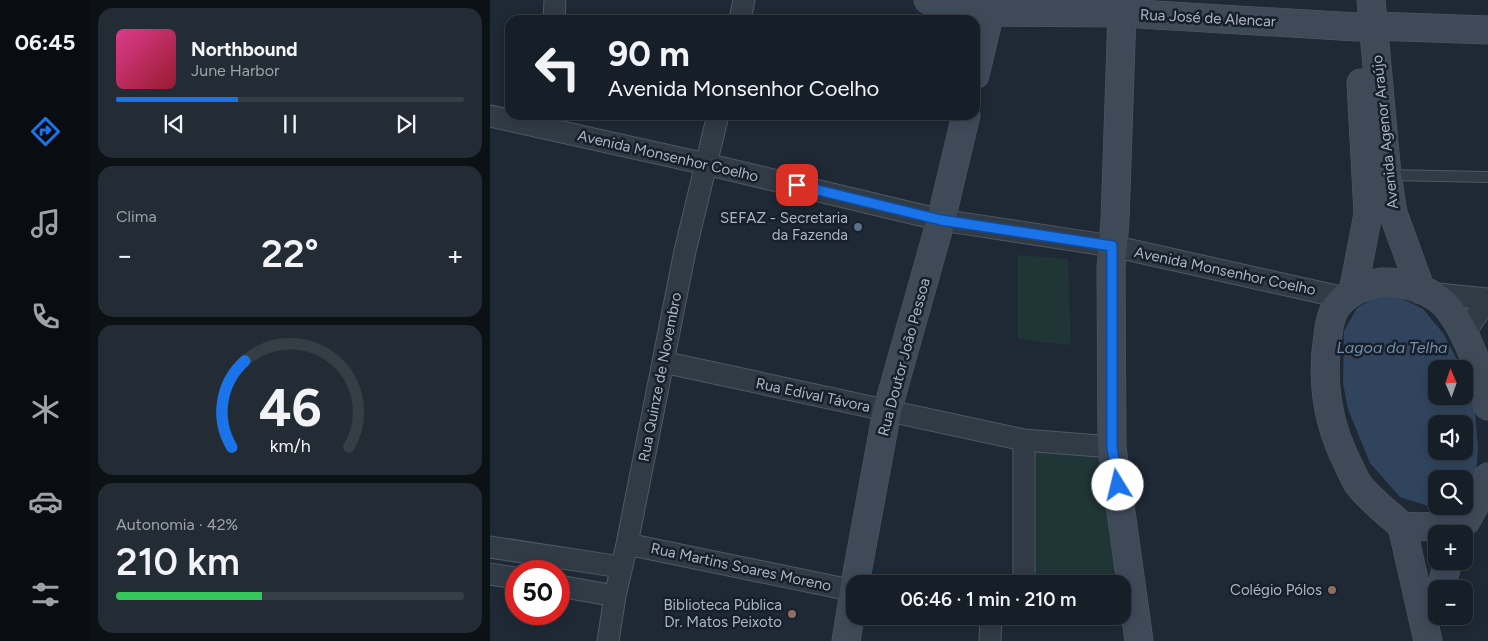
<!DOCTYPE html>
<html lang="pt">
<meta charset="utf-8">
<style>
:root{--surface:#161f28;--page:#232c34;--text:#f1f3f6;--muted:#9ea2a8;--line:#353d45;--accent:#1a73e8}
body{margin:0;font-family:Figtree,sans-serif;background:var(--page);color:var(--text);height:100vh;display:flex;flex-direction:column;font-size:19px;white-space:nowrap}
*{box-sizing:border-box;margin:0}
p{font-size:16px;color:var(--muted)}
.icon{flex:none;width:28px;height:28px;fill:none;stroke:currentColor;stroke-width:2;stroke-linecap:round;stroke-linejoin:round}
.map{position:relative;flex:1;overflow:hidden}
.side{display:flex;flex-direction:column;gap:8px;padding:8px;background:#0c1116;width:400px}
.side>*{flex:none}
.guide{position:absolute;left:15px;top:15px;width:475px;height:105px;border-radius:15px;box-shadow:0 2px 12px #0003,0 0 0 1px var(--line);background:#161f28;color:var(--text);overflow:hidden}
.needle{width:32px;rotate:358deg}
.tools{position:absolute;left:938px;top:360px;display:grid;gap:10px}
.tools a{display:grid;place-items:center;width:45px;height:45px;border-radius:10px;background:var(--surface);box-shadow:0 2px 12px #0003,0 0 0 1px var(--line);font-size:25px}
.speed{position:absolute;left:15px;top:560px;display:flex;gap:10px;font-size:25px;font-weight:700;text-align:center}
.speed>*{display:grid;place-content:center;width:65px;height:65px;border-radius:50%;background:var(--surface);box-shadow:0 2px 12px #0003,0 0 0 1px var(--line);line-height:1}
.speed .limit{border:8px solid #d22;background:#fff;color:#111}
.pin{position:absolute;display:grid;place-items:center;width:42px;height:42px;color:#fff;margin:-21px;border-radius:10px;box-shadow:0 2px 8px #0006}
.me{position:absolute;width:55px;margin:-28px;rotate:351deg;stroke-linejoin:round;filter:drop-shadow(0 0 4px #0008)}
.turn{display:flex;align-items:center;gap:18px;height:105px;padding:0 20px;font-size:22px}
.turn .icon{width:65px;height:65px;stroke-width:2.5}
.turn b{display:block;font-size:35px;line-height:42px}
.big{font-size:38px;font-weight:600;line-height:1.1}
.side .card{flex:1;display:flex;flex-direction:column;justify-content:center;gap:8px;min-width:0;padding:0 18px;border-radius:15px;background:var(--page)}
.side .dial{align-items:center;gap:0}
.dial svg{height:130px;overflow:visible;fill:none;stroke:var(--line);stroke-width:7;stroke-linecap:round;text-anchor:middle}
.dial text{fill:var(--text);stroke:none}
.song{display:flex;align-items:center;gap:15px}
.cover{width:60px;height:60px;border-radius:8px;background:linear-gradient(135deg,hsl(330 70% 55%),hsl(350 70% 35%))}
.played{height:5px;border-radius:2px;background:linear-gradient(90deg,var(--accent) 35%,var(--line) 35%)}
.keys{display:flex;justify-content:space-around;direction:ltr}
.heat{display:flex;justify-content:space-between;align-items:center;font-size:28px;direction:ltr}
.charge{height:8px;border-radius:4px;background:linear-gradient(90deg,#34c759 42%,var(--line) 0)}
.trip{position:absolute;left:356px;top:575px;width:285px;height:50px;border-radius:15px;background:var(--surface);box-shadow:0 2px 12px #0003,0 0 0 1px var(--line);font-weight:600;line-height:50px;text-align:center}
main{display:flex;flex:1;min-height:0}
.tab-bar{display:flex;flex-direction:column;width:90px;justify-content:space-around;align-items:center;background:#090c10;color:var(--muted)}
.tab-bar .icon{width:35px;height:35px}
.tab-bar .active{color:var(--accent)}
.tab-bar b{font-size:22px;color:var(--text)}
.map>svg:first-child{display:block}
.green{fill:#203536}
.water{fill:#30455d;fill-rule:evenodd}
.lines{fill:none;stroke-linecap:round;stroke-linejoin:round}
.lane-casing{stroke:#4f5864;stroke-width:12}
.street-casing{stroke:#4f5864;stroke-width:23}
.secondary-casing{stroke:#4f5864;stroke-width:29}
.lane{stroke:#313b46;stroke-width:10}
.street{stroke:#313b46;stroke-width:21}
.secondary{stroke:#3f4a59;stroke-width:28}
.route-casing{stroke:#114b97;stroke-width:12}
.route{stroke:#1a73e8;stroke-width:9}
.service-dot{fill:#5c6f8a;stroke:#17202a;stroke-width:2}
.education-dot{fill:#8d6e63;stroke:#17202a;stroke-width:2}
.labels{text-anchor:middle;stroke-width:5;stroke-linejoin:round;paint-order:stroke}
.street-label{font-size:15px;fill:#abb5c3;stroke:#17202a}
.poi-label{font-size:15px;fill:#abb5c3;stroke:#17202a;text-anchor:end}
.water-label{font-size:16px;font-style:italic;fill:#728ead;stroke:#17202a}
</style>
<main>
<nav class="tab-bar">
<b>06:45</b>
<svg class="icon active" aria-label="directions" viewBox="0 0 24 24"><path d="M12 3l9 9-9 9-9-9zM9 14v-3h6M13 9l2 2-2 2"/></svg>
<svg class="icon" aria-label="music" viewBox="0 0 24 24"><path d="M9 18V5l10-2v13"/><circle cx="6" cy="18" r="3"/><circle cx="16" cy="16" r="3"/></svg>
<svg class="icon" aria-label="phone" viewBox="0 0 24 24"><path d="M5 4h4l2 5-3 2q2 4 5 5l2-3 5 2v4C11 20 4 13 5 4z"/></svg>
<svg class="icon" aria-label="climate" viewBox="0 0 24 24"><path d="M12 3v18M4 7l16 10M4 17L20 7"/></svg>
<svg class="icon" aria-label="car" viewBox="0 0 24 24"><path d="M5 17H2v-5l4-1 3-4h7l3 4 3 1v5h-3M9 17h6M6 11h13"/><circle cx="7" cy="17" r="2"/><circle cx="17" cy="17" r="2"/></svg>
<svg class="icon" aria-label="filters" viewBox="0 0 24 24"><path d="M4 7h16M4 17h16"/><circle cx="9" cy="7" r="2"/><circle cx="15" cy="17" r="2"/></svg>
</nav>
<section class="side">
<div class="card">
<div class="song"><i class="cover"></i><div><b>Northbound</b><p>June Harbor</p></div></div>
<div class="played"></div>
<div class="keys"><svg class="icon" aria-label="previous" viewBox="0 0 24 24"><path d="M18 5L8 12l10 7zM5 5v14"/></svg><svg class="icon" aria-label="pause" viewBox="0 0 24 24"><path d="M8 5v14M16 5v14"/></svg><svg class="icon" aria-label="next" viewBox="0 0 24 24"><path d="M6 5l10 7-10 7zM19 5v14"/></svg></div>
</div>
<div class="card"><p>Clima</p>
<div class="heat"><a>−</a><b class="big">22°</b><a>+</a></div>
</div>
<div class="card dial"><svg viewBox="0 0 100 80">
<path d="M14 69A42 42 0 1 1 86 69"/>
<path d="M14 69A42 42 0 0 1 22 16" stroke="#1a73e8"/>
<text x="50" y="56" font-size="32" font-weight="700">46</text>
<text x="50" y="72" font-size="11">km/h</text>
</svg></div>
<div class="card"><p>Autonomia · 42%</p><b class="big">210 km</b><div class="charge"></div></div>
</section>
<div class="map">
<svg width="998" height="641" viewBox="0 0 998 641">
<rect width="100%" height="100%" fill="#1e2935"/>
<path class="green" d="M528,255L578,259L581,345L528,339Z
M538,448L608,452L628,583L540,584Z"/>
<path class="water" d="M887,296L909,297L933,309L953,333L972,369H946V396H974V372L984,398L988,447L986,477L974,492V479H946V506H948L944,508L910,497L880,463L858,409L853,383L854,331L867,308ZM946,424H974V451H946Z"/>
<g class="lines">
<g class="lane-casing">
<path id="lane" d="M898,175L998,177"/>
</g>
<g class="street-casing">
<path id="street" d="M64,20L65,0
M250,20L254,0
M0,116L216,164L451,220L622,246L855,298
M938,293L998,299
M974,336C980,325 986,312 998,305
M173,362L534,440L622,447
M534,440V584
M137,544L365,591
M0,547L131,567
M0,574L26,578
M69,586L125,596
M118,641L125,596L137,544L195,251L228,115
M500,641L501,616"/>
</g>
<g class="secondary-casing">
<path id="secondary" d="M438,0L500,12L632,13L867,27L884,26L998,30
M881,0L897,175L903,213L931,290
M632,13L625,221L621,268L622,447L649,641
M485,75L503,0
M863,292L878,214L871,83
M998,406C994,377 976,331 958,308C944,291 914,281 893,282C876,284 858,292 847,306C841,313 839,326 838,335C831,379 837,423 858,464C861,470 864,478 868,484C880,500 898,513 912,526C935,528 954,527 976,521L993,491L998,477
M912,526L938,641
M365,584L397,411L451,220L476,115
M951,589L958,561
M356,641L365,585"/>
</g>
<use href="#lane" class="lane"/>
<use href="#street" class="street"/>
<use href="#secondary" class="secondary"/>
</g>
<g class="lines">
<g class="route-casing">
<path id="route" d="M307,185L451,220L622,246V447L628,485"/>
</g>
<use href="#route" class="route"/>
</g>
<circle class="service-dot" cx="368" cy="227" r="5"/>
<g class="education-dot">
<circle cx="842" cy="590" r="5"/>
<circle cx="302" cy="614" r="5"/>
</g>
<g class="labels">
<g class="street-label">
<text transform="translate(718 18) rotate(3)" y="5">Rua José de Alencar</text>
<text transform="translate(895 132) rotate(-96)" y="5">Avenida Agenor Araújo</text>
<text transform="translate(178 156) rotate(13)" y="5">Avenida Monsenhor Coelho</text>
<text transform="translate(735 271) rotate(12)" y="5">Avenida Monsenhor Coelho</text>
<text transform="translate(414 357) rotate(-75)" y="5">Rua Doutor João Pessoa</text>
<text transform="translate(170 377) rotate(-79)" y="5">Rua Quinze de Novembro</text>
<text transform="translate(323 395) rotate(12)" y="5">Rua Edival Távora</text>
<text transform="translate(251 567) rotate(12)" y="5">Rua Martins Soares Moreno</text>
</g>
<g class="poi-label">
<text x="358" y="223">SEFAZ - Secretaria<tspan x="358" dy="17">da Fazenda</tspan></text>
<text x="832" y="595">Colégio Pólos</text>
<text x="292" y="610">Biblioteca Pública<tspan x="292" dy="17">Dr. Matos Peixoto</tspan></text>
</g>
<g class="water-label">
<text x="902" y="353">Lagoa da Telha</text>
</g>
</g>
</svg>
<div class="tools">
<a><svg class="needle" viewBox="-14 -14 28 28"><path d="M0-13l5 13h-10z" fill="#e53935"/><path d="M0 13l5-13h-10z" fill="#9ea2a8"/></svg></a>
<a><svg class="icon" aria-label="sound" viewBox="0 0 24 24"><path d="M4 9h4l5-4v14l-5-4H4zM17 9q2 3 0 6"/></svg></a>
<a><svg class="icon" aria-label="search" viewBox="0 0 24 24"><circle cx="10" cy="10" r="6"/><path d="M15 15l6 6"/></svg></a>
<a>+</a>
<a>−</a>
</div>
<div class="speed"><div class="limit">50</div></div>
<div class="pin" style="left:307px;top:185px;background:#d93025"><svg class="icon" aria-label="arrive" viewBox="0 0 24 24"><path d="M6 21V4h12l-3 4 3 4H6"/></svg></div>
<svg class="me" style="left:628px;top:485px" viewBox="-20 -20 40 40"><circle r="19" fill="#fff"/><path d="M0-13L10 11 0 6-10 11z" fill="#1a73e8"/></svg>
<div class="trip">06:46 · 1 min · 210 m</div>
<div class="guide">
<div class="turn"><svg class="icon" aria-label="left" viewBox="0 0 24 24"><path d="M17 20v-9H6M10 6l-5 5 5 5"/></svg><div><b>90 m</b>Avenida Monsenhor Coelho</div></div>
</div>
</div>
</main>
